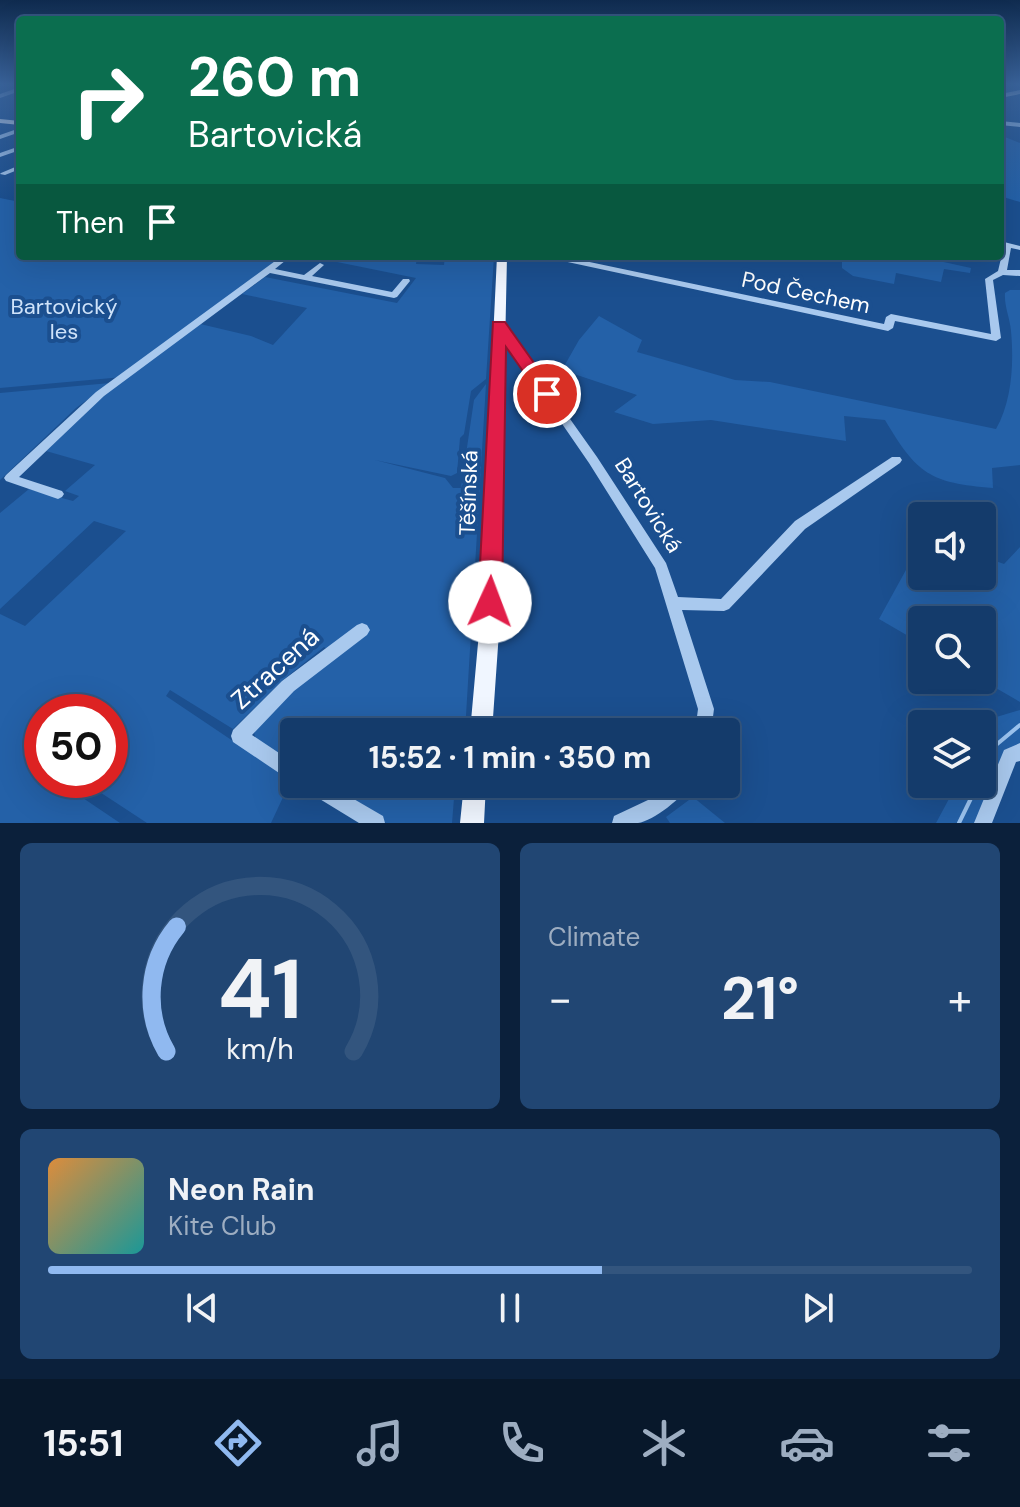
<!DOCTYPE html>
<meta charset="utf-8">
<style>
:root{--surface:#143b6b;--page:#214673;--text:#f1f3f6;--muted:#9dadc1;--line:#33557e;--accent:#90b9f0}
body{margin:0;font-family:"DM Sans",sans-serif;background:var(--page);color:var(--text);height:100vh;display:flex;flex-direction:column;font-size:30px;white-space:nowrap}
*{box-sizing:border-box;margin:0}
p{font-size:26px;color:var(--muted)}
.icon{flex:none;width:44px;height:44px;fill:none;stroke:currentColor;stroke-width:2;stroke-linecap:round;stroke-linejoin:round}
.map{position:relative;height:823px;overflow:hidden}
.sheet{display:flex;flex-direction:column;gap:20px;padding:20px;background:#0b203b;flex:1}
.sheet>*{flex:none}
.guide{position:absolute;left:16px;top:16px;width:988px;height:244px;border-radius:8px;box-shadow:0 8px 32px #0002,0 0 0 2px var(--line);background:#0b6e4f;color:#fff;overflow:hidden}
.fabs{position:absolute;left:908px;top:502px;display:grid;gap:16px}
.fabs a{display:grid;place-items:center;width:88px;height:88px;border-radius:8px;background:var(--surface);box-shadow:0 8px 32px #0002,0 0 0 2px var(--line);font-size:40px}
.speed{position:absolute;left:24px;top:694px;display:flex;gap:16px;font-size:40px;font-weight:700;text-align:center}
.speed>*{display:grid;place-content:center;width:104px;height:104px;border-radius:50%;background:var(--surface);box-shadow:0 8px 32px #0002,0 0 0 2px var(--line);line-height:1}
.speed .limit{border:12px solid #d22;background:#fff;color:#111}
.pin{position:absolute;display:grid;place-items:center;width:68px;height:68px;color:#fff;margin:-34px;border:4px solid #fff;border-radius:50%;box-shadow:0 2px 8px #0007}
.me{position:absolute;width:88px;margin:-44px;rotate:2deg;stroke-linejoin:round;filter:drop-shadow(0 0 6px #0008)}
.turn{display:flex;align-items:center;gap:28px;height:168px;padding:0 40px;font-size:36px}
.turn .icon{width:104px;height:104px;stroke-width:2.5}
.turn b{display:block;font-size:56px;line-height:68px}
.then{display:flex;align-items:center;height:76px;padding:0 40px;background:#0003;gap:16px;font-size:30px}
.big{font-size:60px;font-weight:700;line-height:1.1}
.sheet .card{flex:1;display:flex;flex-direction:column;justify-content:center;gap:12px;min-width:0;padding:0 28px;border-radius:12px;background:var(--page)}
.sheet .dial{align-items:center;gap:0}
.dial svg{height:208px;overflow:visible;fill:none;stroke:var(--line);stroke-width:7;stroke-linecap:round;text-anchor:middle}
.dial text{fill:var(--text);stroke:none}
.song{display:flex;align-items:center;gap:24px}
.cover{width:96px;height:96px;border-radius:12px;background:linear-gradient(135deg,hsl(30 70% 55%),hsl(180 70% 35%))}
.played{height:8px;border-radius:4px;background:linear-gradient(90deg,var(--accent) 60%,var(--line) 60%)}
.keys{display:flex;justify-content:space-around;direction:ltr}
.heat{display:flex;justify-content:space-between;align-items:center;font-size:44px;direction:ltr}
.sheet .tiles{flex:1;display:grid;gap:20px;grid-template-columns:1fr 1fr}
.card:last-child{grid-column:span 2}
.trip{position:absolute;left:280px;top:718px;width:460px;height:80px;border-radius:8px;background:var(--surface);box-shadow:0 8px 32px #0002,0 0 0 2px var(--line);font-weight:700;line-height:80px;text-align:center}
.dock{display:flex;height:128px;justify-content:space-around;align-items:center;background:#08182b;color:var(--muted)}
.dock .icon{width:56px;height:56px}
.dock .active{color:var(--accent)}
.dock b{font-size:36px;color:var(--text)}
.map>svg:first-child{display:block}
.green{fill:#2461a8;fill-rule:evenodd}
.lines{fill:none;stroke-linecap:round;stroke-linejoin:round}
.stream{stroke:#9cc4f0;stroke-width:4}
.minor{fill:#a9c9ee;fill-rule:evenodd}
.major{fill:#f0f6ff;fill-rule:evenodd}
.route{fill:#e11d48;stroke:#92132f;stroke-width:2}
.labels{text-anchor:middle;stroke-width:8;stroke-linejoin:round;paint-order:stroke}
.street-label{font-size:22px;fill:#fff;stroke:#1b4f8f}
.park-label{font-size:22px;fill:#cfe3fa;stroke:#1b4f8f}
.near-street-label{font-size:26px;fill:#fff;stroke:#1b4f8f}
</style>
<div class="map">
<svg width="1020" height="823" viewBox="0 0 1020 823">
<rect width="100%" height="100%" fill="#1b4f8f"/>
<path class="green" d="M1000,135L1020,143V202L1000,196Z
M0,198L20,202V256H287L196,323L251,336L273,345L307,308L242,294L265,277L397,303L416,278L337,262L344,256H409L417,257L416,264L444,265L445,256H494L486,379L471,391L464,434L460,438L457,473L451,476L375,460L445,478L453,488H461L474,400L486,384L465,732H294V765L256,741L254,732L263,717L334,653L324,647L283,680L233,729L170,690L166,696L291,780L271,823H147L86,783L77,794L120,823H0V614L25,626L126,531L94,521L0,609V513L29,489L73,501L79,496L65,491L95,465L46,451L123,377L0,388ZM42,712H110V780H42Z
M824,256H939V261L971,268L970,273L944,269L941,282L896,273L894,284L853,276L842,268V260Z
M1010,290H1020V465L992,468L993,488C930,483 917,474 885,420L844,416L846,441L711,420L653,424L614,412L637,395L562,370L579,340L599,316L642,340L637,352L735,380L770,382L996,429C1012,401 1014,363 1011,331C1010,318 1004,306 1005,293Z
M110,383L76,408L0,480V393Z
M1020,547V702L982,680V620H922V644L879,619L912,559L922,564V576H982V556L1004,564Z
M1020,710V748L980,823H936L957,784H982V724H973Z
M324,784H460L455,786L452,823H386Z
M693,797L725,823H670L666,817Z"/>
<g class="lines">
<path class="stream" d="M982,775L996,745L1020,725
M959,823L978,784"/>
<path class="minor" d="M20,87V91L0,98V94Z
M1000,121L1020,123V127L1000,125Z
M20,128V132L0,139V135Z
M20,146V150L0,157V153Z
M20,165V169L5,175L0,174L1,173Z
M1000,241L1020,246V250L1011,248L1007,270H1020V276L1003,275L993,280L1001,338L996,341L895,321L893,328L888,331L549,258L545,256H561L884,324L886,317L891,314L991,334L985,279L998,271L1004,246L1000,245Z
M282,256H291L275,269L304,275L320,263L324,265L312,276L392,292L403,279H409L410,281L397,297L394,298L270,273L104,396L19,477L62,491L64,494L62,497L58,499L6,481L4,478L6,475L96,392Z
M452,256H460V258L456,260H453Z
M499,322L502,323L597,457L666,563L678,597L721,599L795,521L892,457H900L902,460L900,463L805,529L729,609L724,611L682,610L714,709L711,732H695L698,709L655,568L589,463L494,325Z
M362,623L367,625L370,630L367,635L294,691L252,735L294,763V783L233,742L231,736L233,730L282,681L357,625Z
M1020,743V761L1016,762L992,823H974L1004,750Z
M302,784H328L383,816L385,823H359L305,790Z
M667,784H690C684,797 653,821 638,823C630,823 620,823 612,823L614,816L648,800Z"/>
<path class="major" d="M1020,90V94L1000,98V94Z
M0,119L20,121V125L0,123Z
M497,256H507L499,632L492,732H470L479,632Z
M464,784H486L484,823H460Z"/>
</g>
<linearGradient id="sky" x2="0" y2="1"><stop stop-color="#0f2b4f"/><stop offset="0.42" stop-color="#39639b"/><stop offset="1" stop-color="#39639b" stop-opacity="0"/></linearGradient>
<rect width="1020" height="200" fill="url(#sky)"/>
<path class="route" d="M493,322H505L556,394L553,397H541L506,347L502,602L498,609L490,612L482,609L478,602Z"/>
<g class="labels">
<g class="street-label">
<text transform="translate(806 292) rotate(12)" y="8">Pod Čechem</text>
<text transform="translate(468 493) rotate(-88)" y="8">Těšínská</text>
<text transform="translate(649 505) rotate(58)" y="8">Bartovická</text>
</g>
<g class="park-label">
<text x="64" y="314">Bartovický<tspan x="64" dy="25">les</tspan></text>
</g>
<g class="near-street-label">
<text transform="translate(275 668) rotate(-42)" y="9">Ztracená</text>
</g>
</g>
</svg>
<div class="fabs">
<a><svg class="icon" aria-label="sound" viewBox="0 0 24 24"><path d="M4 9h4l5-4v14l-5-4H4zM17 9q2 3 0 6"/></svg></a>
<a><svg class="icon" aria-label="search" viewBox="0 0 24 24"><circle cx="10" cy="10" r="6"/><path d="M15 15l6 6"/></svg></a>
<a><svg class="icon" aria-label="layers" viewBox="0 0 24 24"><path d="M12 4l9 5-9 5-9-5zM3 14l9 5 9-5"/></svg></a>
</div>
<div class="speed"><div class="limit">50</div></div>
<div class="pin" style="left:547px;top:394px;background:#d93025"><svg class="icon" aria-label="arrive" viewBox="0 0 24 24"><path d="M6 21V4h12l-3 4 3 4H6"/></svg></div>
<svg class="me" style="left:490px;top:602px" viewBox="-20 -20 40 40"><circle r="19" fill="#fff"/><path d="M0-13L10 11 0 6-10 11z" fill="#e11d48"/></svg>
<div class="trip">15:52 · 1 min · 350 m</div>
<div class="guide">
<div class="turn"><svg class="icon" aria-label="right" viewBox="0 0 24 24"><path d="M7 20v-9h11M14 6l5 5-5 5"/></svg><div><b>260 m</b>Bartovická</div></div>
<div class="then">Then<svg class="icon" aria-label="arrive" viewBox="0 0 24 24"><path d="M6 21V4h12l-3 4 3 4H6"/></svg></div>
</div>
</div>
<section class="sheet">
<div class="tiles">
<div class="card dial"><svg viewBox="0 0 100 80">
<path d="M14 69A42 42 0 1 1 86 69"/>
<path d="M14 69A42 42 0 0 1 18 21" stroke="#90b9f0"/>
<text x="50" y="56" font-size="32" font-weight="700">41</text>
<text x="50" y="72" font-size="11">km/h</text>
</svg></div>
<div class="card"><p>Climate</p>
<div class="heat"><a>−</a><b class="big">21°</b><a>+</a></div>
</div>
<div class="card">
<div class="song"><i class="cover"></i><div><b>Neon Rain</b><p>Kite Club</p></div></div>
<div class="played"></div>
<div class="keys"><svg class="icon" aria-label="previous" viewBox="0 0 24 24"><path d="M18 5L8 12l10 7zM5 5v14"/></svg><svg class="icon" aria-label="pause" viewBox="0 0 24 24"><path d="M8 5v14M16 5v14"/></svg><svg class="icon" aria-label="next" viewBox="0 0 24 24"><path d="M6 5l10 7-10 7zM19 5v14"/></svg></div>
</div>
</div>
</section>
<nav class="dock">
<b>15:51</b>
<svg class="icon active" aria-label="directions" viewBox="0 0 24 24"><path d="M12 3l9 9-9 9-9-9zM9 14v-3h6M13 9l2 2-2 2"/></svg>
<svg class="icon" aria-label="music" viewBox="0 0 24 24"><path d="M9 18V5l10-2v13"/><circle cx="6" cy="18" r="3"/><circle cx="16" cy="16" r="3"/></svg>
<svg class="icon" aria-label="phone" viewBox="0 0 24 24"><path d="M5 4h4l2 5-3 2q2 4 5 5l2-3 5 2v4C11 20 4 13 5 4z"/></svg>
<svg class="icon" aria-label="climate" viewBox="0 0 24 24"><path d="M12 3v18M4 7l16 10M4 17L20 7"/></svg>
<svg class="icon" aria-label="car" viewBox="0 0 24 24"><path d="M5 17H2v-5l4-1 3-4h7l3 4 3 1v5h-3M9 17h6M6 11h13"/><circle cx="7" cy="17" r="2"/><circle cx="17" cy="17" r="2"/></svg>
<svg class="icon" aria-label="filters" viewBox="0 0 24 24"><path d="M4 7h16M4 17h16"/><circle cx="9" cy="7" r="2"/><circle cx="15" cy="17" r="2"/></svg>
</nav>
